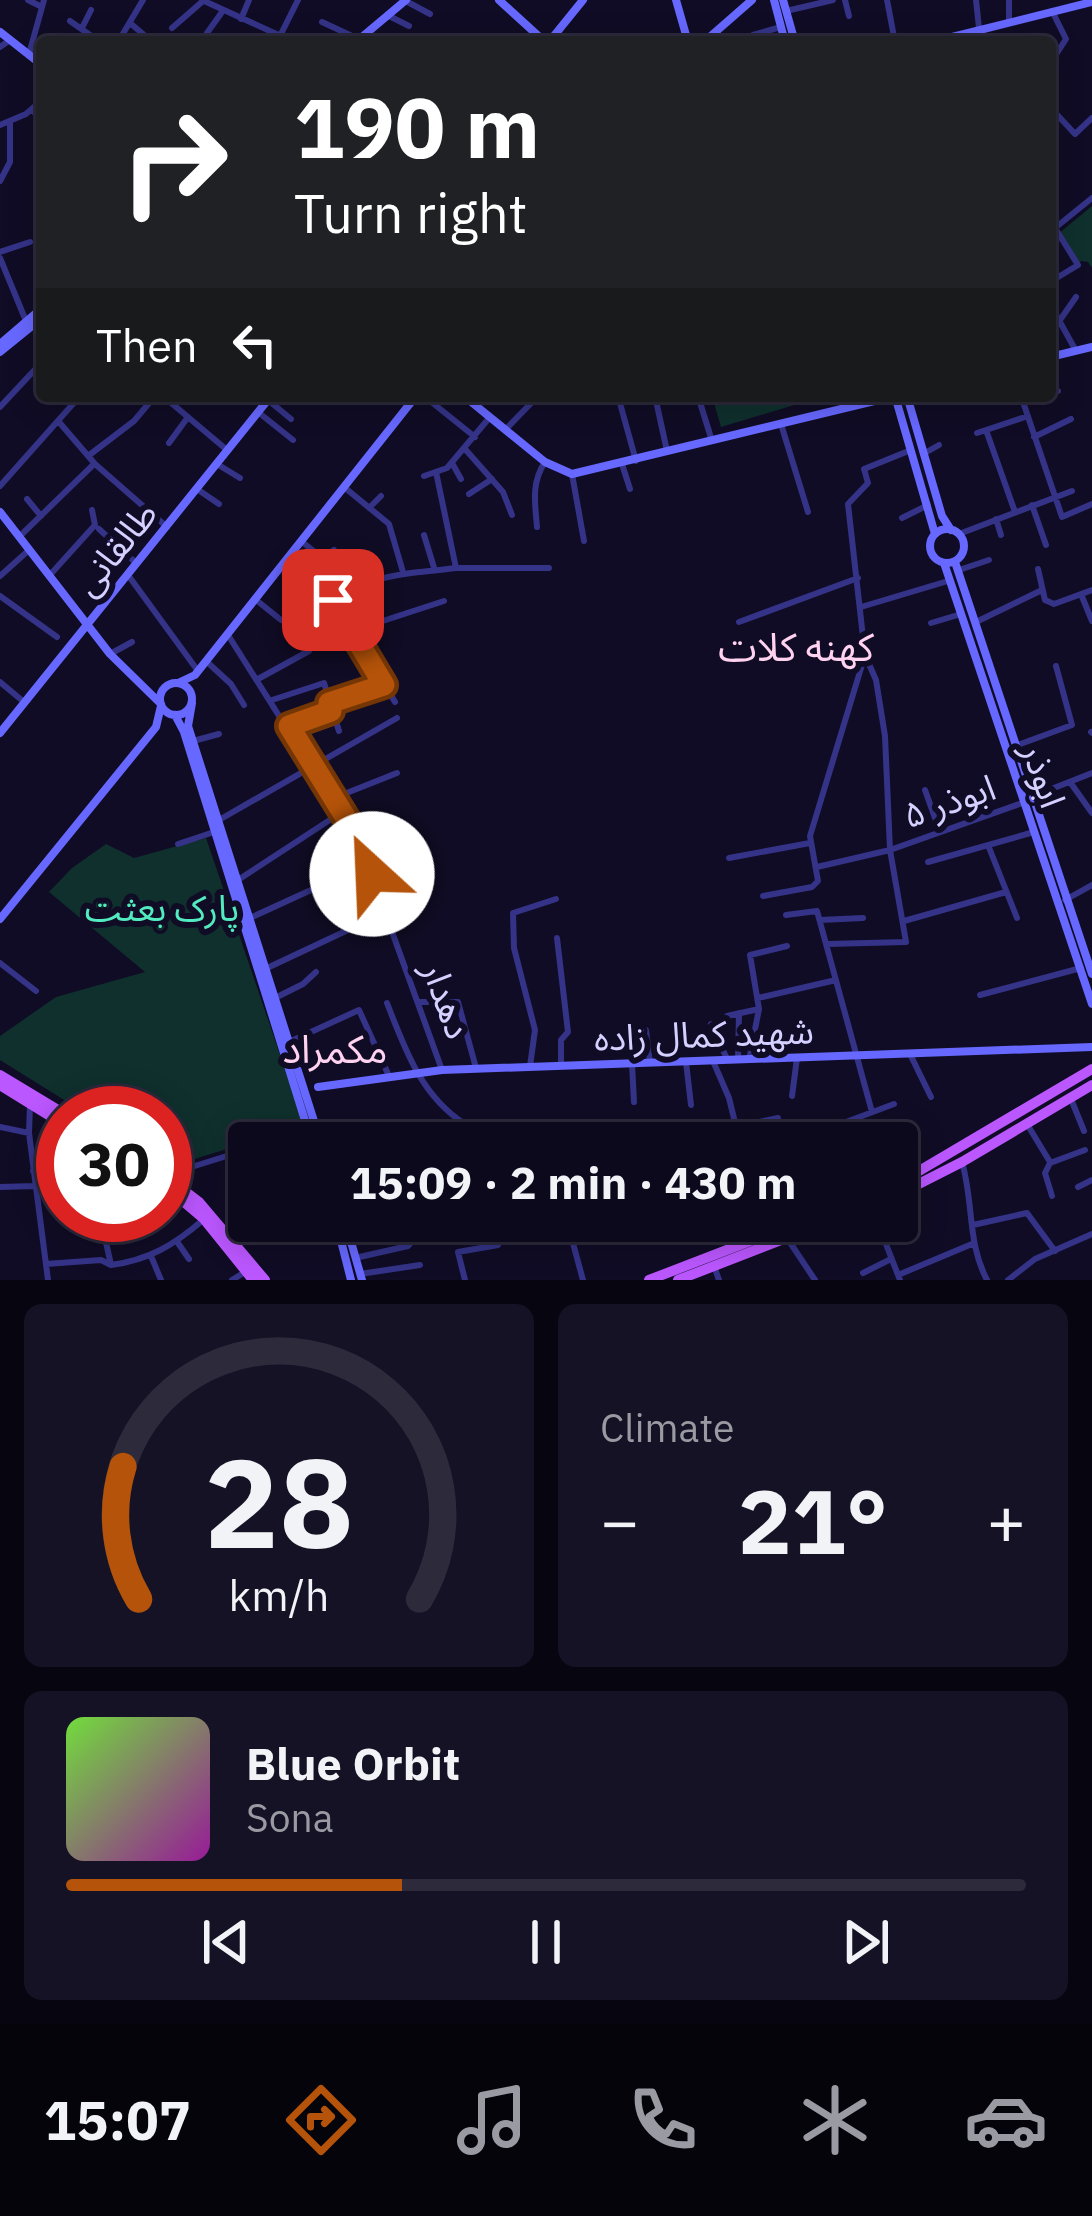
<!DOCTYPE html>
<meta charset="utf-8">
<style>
:root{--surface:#0c091c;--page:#151225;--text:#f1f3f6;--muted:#9a9aa3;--line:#2c2a3b;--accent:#b45309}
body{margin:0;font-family:"IBM Plex Sans","Noto Sans Arabic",sans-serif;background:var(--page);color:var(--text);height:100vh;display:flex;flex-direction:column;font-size:45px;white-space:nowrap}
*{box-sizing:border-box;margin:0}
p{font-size:39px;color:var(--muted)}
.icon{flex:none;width:66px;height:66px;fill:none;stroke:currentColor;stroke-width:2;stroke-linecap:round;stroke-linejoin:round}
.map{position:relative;height:1280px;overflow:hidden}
.sheet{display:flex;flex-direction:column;gap:24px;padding:24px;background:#07050f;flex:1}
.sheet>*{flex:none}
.banner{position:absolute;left:36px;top:36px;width:1020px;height:366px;border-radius:12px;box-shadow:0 6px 30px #0003,0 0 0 3px var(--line);background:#202124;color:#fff;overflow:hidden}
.speed{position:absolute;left:36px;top:1086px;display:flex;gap:24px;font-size:60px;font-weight:700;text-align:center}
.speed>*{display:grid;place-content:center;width:156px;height:156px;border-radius:50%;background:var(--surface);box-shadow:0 6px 30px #0003,0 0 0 3px var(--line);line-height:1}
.speed .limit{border:18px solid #d22;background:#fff;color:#111}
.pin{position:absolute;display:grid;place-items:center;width:102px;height:102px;color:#fff;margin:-51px;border-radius:24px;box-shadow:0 6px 18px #0006}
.me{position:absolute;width:132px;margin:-66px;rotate:335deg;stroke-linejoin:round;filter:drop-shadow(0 0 9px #0008)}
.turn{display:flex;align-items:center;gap:42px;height:252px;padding:0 60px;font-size:54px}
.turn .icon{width:156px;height:156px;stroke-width:2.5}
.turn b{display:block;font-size:84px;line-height:102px}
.then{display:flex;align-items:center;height:114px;padding:0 60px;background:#0003;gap:24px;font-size:45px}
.big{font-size:90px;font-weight:700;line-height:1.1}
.sheet .tile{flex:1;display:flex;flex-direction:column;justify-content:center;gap:18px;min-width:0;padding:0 42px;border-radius:18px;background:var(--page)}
.sheet .dial{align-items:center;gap:0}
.dial svg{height:312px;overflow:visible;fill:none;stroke:var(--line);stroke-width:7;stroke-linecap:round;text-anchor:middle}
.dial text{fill:var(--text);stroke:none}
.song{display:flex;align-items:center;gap:36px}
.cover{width:144px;height:144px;border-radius:18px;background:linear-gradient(135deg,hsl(100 70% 55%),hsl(300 70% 35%))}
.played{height:12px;border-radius:6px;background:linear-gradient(90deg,var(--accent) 35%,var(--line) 35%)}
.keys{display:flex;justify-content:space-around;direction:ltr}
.heat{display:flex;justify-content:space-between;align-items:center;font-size:66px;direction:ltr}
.sheet .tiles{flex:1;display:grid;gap:24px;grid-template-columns:1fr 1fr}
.tile:last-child{grid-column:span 2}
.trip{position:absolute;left:228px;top:1122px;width:690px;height:120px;border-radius:12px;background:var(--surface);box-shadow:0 6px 30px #0003,0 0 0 3px var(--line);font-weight:700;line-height:120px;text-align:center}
.menu{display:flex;height:192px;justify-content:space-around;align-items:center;background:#05040b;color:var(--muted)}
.menu .icon{width:84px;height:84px}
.menu .active{color:var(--accent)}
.menu b{font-size:54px;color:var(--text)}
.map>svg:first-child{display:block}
.green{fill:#0f302d}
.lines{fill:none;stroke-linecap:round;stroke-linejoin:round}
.street{stroke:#343388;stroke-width:6}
.secondary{stroke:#6768ff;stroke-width:8}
.primary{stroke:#bb57ff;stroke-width:10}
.route-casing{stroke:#753606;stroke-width:30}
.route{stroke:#b45309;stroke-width:21}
.labels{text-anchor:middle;stroke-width:12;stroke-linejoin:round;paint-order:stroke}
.street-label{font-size:36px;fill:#d4d0ff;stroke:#100c25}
.park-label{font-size:36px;fill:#52eabf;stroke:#100c25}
.neighbourhood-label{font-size:39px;fill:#ffd2f0;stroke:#100c25}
</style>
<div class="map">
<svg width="1092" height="1280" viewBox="0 0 1092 1280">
<rect width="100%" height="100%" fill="#100c25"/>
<path class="green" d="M1092,206V268L1088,262L1081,261L1078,265L1058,234Z
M712,396H824L721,427Z
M206,838L304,1125L172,1166L165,1162V1113H85L0,1060V1036L56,997L145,972L49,892L72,868L106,844L134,858Z"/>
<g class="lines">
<path class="street" d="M28,0L42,7
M202,0L294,42
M404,0L430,14
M845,0L849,16
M887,0L895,42
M976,0L979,28
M1009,0V21
M786,11L833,0
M387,15L409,26
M241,19L249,0
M70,21L100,42
M322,22L365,42
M130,23L143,34
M82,28L91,10
M172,28L203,1
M207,33L222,12
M753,35L781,27
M280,36L298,0
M854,41V42
M118,42L143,0
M0,47L10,40
M29,54L44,0
M1050,64L1066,39L1052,11
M1050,107L1075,134L1092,118
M32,109L42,123
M0,125L26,114L42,100
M0,181L10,162V123
M1050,232L1092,198
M0,252L30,242
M0,258L26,321
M1050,282L1078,265L1055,228
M1050,304L1076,351
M1060,320L1076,297
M1050,394L1058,391
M163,396L227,450
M323,396L328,400
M424,396L475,437
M618,396L636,461
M655,396L667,451
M698,396L712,441
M1021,396L1062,517L1092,504
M268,400L291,419
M1023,403L1044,396
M0,407L42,362
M258,412L293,440
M59,422L95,464L167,527
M781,424L808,512
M505,430L538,396
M986,430L1015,512
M977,433L1028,416
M1034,437L1071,419
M169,443L188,417
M465,449L503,492L512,515
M923,454L939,445
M88,456L134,421L155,396
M452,463L461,479
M217,464L240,478
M622,464L630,489
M572,474L584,541
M424,476L447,468L490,417
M0,486L80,396
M344,487L389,524L403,572
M197,489L219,504
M469,494L492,479
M27,499L41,516
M1032,505L1046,545
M369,508L381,496
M902,518L928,505
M996,519L1001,535
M537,527C535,503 531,483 545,462
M99,529L136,563
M959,534L1072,491
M424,535L435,571
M19,537L94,464
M301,541L334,567
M292,553C338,590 365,652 395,702
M323,558L334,550
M456,568H549
M1038,569L1045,600L1054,604L1092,590
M959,570L989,560
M128,575L198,671
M0,576L29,550
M49,576L95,525L92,510
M1081,594L1092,621
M0,596L57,637
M255,599L281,620
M337,606C367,571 413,574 456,568L436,472
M861,607L948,581
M739,622L858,578
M976,622L1042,590
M931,623L961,614
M352,631L444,601
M228,635L361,846L442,1070
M110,654L132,642
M206,661L231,684L244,705
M258,679L309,651
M0,682L24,702
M272,700L324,683L339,731
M329,703L383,685
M289,726L331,711
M1091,732L1092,733
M193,741L219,734
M1015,746L1072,725L1056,666
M1070,782L1092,813
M925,790L940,832
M1031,797L1092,773
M334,798L397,773
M219,820L397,718
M178,844L214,832
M988,845L1017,918
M729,858L810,843
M928,862L1034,832
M817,867L890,850L1025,802
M340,877L372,874
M238,880L342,812
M763,896L812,887L818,881L810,836L865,655
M1065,900L1092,885
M786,915L817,911L872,1112
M250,918L311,890
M820,920L863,918
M904,921L1006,892
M557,938L568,1032L561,1040V1065
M827,944L906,942L890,850L885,736L876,680L865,655L848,504L868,483L864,469L911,450
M0,963L36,991
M265,969L365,922L382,906
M980,995L1081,968
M275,998L303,984L316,972
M758,998L836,980
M420,1002H458L476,1068
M387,1003C405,1049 421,1096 465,1124C478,1132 495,1135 509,1143
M727,1016L759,1009
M711,1024L727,1059
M646,1030L650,1063
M289,1042L359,1010L389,1076
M910,1054L931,1097
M738,1060L739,1013
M749,1060L759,1009L750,955L787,946
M713,1061L729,1098L740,1143
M686,1062L691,1105
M632,1064L634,1102
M530,1066L535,1030L514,948L513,913L556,899
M792,1096L797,1058
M1071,1099L1084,1131
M30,1104L29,1133L48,1280
M1027,1124L1050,1162
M0,1127L29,1133
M760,1135L759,1122L778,1118
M320,1139L351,1125
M739,1139L846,1122L894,1104
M269,1143L309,1131
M962,1162C974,1204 967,1242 987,1280
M33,1171L63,1169
M166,1175L249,1149
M0,1187L35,1186
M1078,1187L1092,1180
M1052,1196L1045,1173L1050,1163L1085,1150
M100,1215L111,1265
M725,1221L732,1247
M754,1221L757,1238
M877,1221L900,1280
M973,1225L1027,1213L1055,1251
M787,1238L815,1280
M178,1243L189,1259
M151,1256L161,1280
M355,1258L408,1246L416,1237L453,1229L457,1221
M46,1264L101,1260L111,1265C149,1260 174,1245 203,1220
M714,1266L719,1280
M863,1273L891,1259
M360,1274L420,1265
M898,1275L972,1244
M232,1280L245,1272
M465,1280L458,1252L498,1245V1221
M583,1280L571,1236L599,1227
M1008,1280L1035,1259L1092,1234"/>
<path class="secondary" d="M499,0L545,42
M676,0L688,42
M774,0L785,42
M783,0L795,42
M0,32L42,65
M356,42L406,0
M549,42L583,0
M704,42L752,0
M932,42L1092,2
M0,344L42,308
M0,352L42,318
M1050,357L1092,347
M464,396L545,462L572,474L895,396
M895,396L935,534
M907,396L942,516L951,530
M0,512L110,654L161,704
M930 546a17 17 0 1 1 34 0a17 17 0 1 1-34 0Z
M955,562L1092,974
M944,563L1092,1004
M178,683L195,675L416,396
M160 699a16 16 0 1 1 32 0a16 16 0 1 1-32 0Z
M192,703L188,726L321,1143
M175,715L184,732L312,1143
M0,733L271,396
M0,919L156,727L161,706
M318,1087L442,1070L1092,1047
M336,1221L351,1280
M345,1221L362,1280"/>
<path class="primary" d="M0,1075L63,1113
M0,1085L63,1124
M165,1176L199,1202L265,1280
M897,1184L1092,1069
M165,1186L204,1219L253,1280
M897,1195L962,1162L1092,1085
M649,1280L802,1221
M678,1280L830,1221"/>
</g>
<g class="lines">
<g class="route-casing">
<path id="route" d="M333,600L384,685L329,703L331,711L289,726L354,831L372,874"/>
</g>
<use href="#route" class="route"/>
</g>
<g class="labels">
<g class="street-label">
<text transform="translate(115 548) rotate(-51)" y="13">طالقانی</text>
<text transform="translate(1044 775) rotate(71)" y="13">ابوذر</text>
<text transform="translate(949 801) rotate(-19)" y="13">ابوذر ۵</text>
<text transform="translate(447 1000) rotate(70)" y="13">دهدار</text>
<text transform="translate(704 1034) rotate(-2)" y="13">شهید کمال زاده</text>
</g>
<g class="park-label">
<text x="162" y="921">پارک بعثت</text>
</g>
<g class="neighbourhood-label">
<text x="796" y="661">کهنه کلات</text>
<text x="335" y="1063">مکمراد</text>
</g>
</g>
</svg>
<div class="speed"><div class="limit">30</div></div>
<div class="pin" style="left:333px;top:600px;background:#d93025"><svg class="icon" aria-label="arrive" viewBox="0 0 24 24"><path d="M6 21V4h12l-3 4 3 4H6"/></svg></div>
<svg class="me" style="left:372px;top:874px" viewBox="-20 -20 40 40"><circle r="19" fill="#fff"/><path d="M0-13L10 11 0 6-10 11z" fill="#b45309"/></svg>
<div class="trip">15:09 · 2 min · 430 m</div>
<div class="banner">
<div class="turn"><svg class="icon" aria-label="right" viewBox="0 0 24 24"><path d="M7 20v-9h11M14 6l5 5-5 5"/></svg><div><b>190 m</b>Turn right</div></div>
<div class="then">Then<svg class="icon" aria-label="left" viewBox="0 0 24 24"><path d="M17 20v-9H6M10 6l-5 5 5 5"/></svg></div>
</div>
</div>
<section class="sheet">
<div class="tiles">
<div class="tile dial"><svg viewBox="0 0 100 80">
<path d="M14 69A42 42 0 1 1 86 69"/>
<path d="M14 69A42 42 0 0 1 10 35" stroke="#b45309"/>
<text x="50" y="56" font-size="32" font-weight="700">28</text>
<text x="50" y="72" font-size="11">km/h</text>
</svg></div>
<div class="tile"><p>Climate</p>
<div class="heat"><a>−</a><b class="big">21°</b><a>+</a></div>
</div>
<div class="tile">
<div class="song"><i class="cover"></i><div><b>Blue Orbit</b><p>Sona</p></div></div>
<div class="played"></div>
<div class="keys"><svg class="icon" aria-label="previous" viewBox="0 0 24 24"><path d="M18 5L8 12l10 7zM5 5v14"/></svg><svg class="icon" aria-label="pause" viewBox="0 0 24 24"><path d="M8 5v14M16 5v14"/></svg><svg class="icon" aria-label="next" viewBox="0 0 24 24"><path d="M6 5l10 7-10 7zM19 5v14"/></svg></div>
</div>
</div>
</section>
<nav class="menu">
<b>15:07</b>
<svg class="icon active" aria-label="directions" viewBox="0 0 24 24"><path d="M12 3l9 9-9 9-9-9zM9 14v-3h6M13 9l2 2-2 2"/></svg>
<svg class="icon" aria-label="music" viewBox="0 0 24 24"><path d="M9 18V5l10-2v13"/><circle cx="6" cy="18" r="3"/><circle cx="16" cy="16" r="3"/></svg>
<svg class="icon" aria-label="phone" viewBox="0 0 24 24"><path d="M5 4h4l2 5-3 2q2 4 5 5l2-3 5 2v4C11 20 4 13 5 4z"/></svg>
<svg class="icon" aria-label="climate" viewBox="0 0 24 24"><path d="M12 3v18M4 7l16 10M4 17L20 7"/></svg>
<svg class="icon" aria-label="car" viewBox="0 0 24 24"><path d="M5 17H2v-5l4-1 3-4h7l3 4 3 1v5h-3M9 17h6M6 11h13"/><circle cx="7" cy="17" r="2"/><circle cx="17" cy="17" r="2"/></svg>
</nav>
